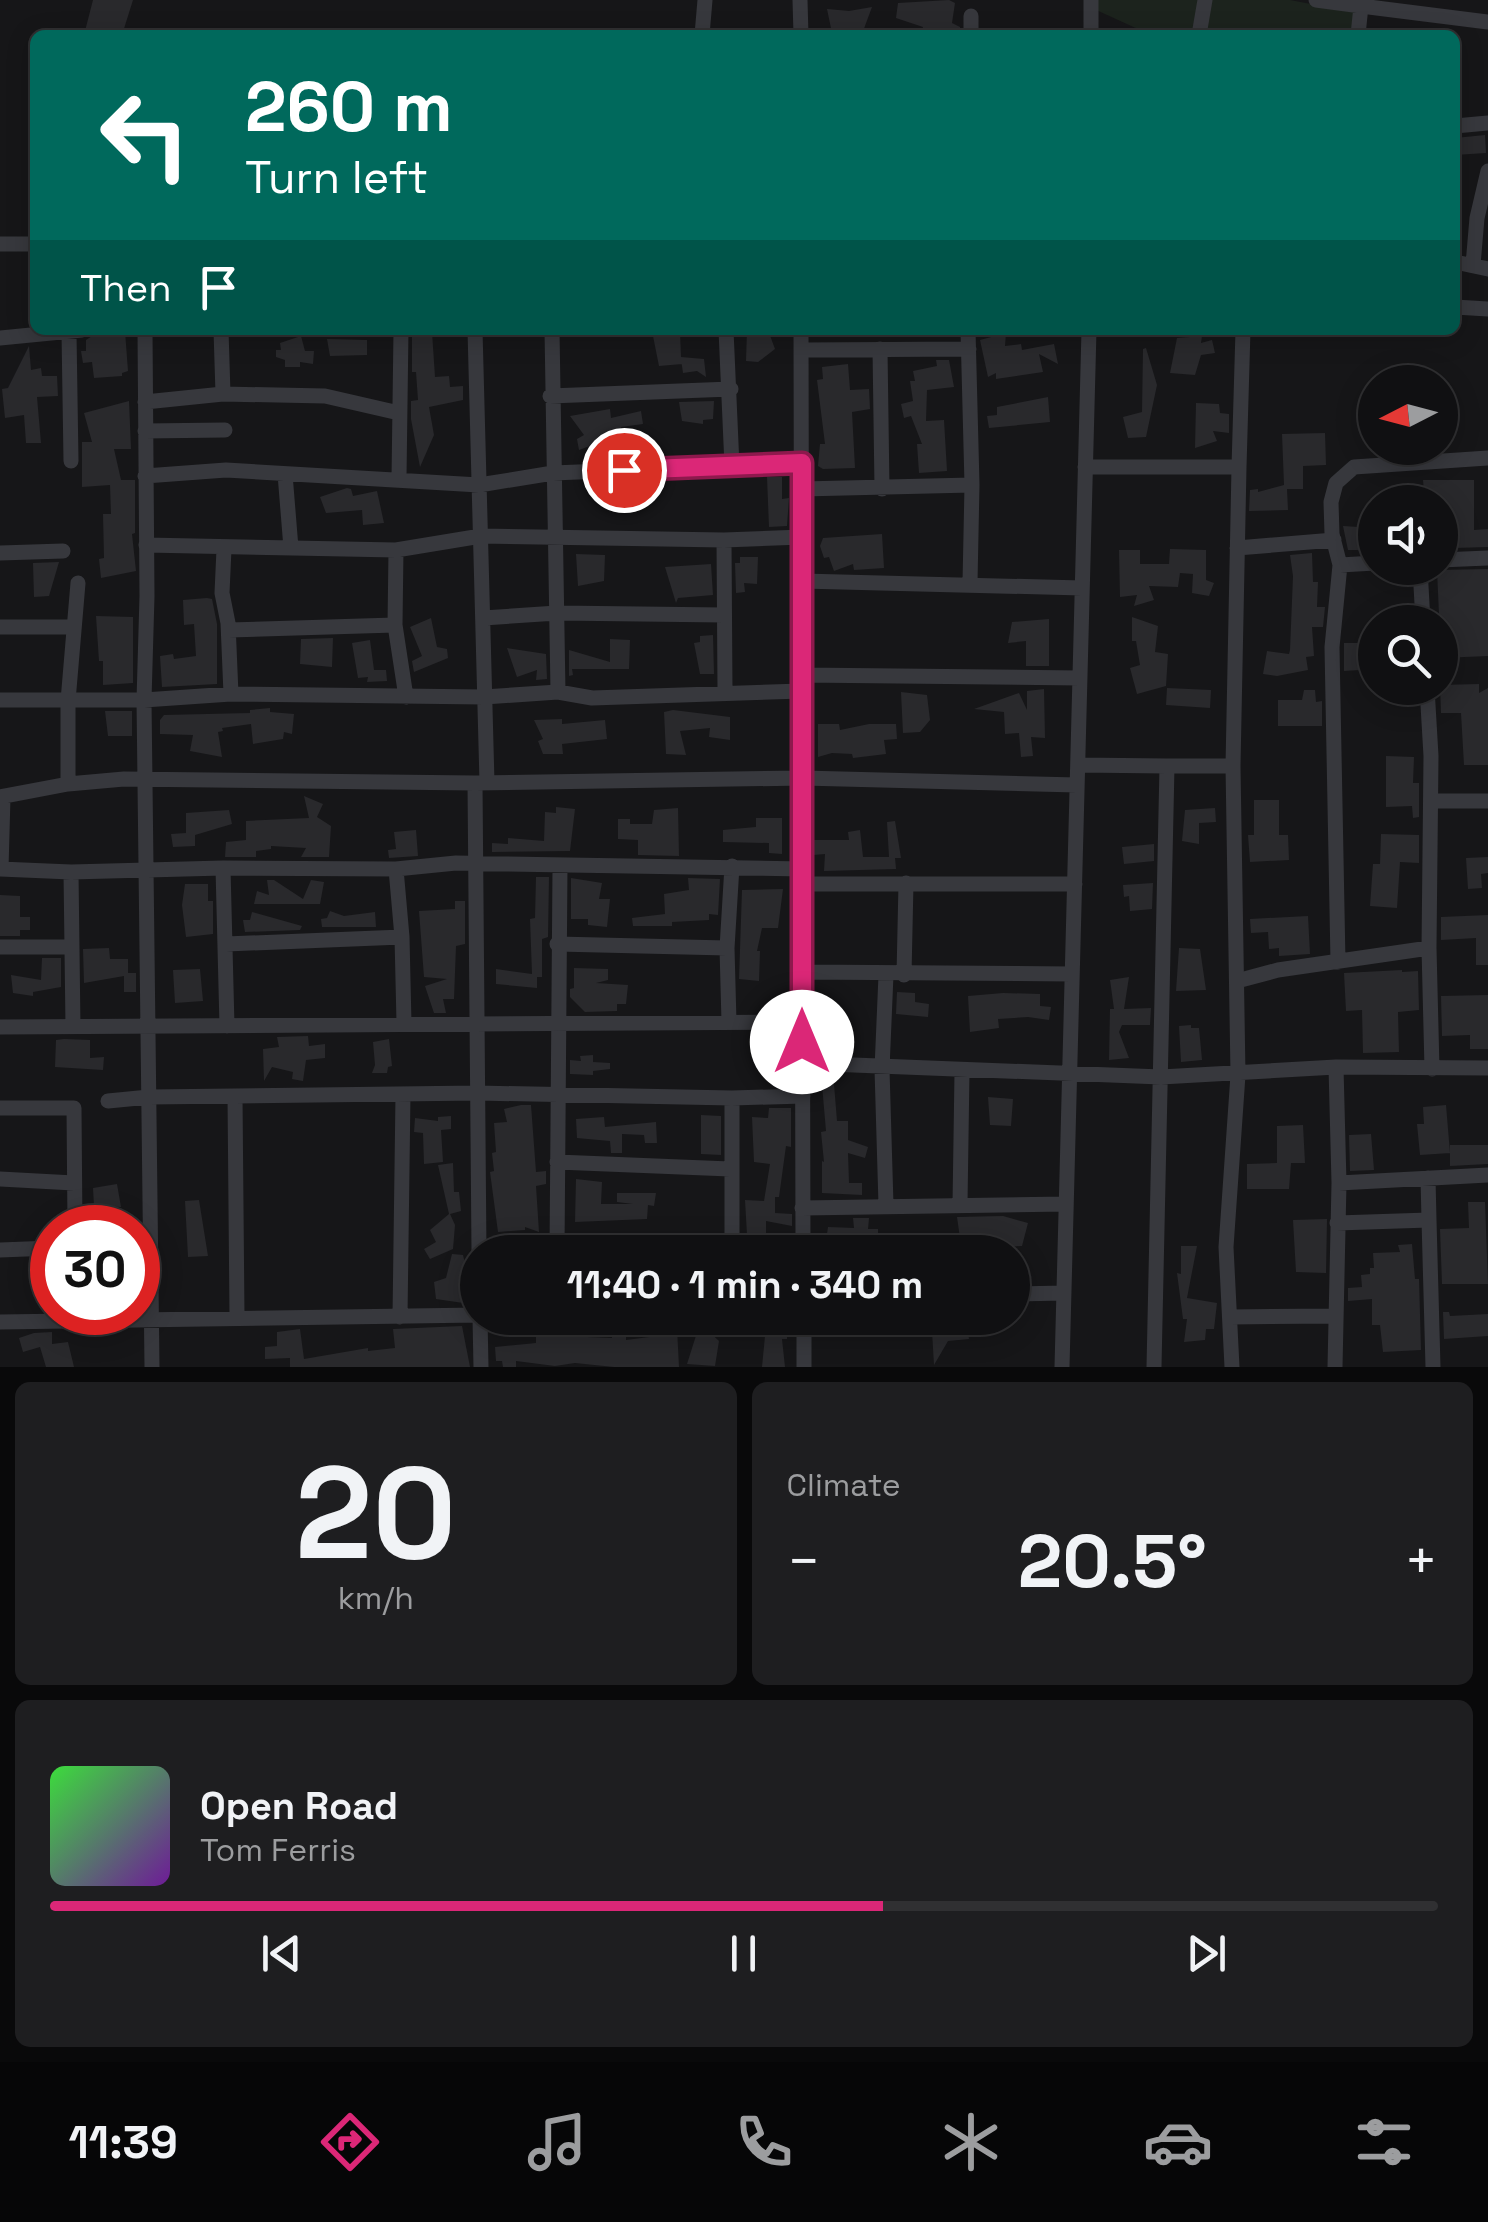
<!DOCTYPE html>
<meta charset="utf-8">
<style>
:root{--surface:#101012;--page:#1e1e20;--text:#f1f3f6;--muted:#9c9d9f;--line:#303032;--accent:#db2777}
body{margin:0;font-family:"Space Grotesk",sans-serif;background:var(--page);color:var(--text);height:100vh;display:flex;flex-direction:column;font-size:38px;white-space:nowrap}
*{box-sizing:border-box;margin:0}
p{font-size:32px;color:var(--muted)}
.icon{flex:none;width:55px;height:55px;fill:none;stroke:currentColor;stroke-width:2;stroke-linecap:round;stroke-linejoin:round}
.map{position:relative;height:1367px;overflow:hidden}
.panel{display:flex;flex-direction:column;gap:15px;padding:15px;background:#09090a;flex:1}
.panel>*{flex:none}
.guide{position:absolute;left:30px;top:30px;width:1430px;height:305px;border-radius:15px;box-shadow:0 5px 25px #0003,0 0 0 2px var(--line);background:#00695c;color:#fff;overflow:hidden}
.needle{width:65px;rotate:264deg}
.fabs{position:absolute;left:1358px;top:365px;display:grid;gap:20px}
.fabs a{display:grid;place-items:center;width:100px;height:100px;border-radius:50%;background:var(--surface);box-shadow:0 5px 25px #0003,0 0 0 2px var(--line);font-size:50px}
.speed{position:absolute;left:30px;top:1205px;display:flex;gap:20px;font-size:50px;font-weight:700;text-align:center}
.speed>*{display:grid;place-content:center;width:130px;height:130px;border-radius:50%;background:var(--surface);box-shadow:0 5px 25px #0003,0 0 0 2px var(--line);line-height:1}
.speed .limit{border:15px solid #d22;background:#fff;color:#111}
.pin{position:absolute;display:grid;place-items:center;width:85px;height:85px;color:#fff;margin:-42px;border:5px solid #fff;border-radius:50%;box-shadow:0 2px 10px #0007}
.me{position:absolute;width:110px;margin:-55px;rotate:0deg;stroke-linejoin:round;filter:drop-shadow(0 0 8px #0008)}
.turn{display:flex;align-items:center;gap:35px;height:210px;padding:0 50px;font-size:45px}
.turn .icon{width:130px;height:130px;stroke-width:2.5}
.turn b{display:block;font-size:70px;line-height:85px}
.then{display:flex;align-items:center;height:95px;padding:0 50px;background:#0003;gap:20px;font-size:38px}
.big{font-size:75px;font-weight:600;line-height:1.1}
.panel .widget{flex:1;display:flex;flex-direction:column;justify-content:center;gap:15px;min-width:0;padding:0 35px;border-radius:15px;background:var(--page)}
.panel .dial{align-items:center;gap:0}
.dial b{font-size:130px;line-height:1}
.song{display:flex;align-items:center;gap:30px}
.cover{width:120px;height:120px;border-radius:15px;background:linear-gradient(135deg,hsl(120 70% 55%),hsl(280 70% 35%))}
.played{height:10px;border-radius:5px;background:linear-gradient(90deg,var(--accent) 60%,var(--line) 60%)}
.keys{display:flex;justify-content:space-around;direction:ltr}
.heat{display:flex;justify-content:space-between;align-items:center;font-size:55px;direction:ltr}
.panel .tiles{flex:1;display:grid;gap:15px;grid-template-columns:1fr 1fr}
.widget:last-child{grid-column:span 2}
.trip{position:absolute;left:460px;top:1235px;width:570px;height:100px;border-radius:50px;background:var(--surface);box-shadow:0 5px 25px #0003,0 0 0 2px var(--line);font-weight:600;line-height:100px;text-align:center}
.dock{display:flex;height:160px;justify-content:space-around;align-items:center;background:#060607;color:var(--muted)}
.dock .icon{width:70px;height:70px}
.dock .active{color:var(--accent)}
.dock b{font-size:45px;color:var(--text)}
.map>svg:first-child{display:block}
.green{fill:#1c231d}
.building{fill:#29292c}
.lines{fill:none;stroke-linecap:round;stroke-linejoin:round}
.minor{stroke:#37383d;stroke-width:15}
.route-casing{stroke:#8e194d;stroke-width:25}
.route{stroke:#db2777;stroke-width:18}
</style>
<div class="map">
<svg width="1488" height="1367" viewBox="0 0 1488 1367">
<rect width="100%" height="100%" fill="#161618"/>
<path class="green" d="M1096,0H1290L1358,13L1355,35H1151L1094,9Z"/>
<path class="building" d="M93,0H133L122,35H97L85,31Z
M949,0L955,3L952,23L960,27V35H921L923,27L896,18L898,3Z
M872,7L862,34L832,33L827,9L849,11Z
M1485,135L1486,153L1455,155V138Z
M747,330H768L775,349L758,362L746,361Z
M125,331L128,371L122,373V376L94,378L92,362L83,363L81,351H86V340L92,336Z
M412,332H432L435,377L449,376L450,387L463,386V400L429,407L434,435L420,467L411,419V401L418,400L416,372H412Z
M680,332L681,357L704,359L706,377L697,371L683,373L681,359L682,364L659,366L653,336Z
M1006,333L1005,346L1021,344L1022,350L1054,344L1058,364L1039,354L1043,372L996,379V373L988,377L980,340Z
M301,336L305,351H314L313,364L300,362V367H285V360L276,357V350H281L280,343Z
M1202,336L1201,343L1212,340L1215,353L1201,355L1195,375L1170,373L1177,338Z
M327,339L367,340V355L330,356Z
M29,346L31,370L41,368L42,376H57L58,396L37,397L41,443H26L24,415L5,418L2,389L8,388Z
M1146,348L1157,385L1146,437L1128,438L1123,417L1142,412L1143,349Z
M936,360H949L954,387L927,390L926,421L944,420L947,471L919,473L917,444H922L911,416L904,418L901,404L913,401L910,381H915L913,371L937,366Z
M848,364L850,390L869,389L870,409L852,412L855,468L823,469L818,466L820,444H825L817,380L823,379L822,367Z
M1048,397L1050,422L989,428L987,416L997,415V407Z
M129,401L131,449H114L121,480H135V533L132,534L136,571L101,578L99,559L104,558L103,514H111L110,485L82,487V442H92L84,413Z
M714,401L713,419L703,420V424L682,421L679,402Z
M1196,403L1219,404L1220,413L1229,414V433L1213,431L1217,441L1195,448Z
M610,409L611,418L641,411L643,424L621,427L619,448L599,449L598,443L579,450L577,439L584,435L570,416Z
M1325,433L1326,465L1303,466V489H1287L1288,510L1249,511L1250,490L1258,489V492L1284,485L1282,434Z
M767,477H782V499L789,498L787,526L769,527Z
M1423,480H1474V530L1488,529V547L1454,548V543L1440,544V502H1425Z
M347,488L351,489L353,496L377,491L384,523L363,525L362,510L326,513L320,497Z
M1343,526L1375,528V550H1348Z
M882,534L884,568L854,570L853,564L834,571L829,557L824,558L820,546L823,538Z
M1170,549L1206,550V580L1214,583L1209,596L1192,593L1193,574L1180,573L1178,587L1149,586L1154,600L1134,606L1137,595L1120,597L1119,550H1140V564H1169Z
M1312,553L1313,582H1318L1317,607H1325L1323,627H1312L1314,656L1306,657L1308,670L1277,676L1263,674L1267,651L1289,654L1290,650L1293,576L1290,555Z
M576,554L605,555L604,581L578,586Z
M740,557H758L757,584L744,583L745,592L736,593L735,563H740Z
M59,562L49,596L34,597L33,563Z
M711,564L713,595L678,598L676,603L665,567Z
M1488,569V656L1441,658L1437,570Z
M207,598L212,599L217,624V684L162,687L160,656L173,654L174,659L196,656L194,624L184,625L183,600Z
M96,616L133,617V683L103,685V661H99Z
M1132,617L1158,626L1155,652L1168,654L1166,686L1137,694L1130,668L1140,665L1136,641H1132Z
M431,618L437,647L447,649L448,658L414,672L412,661L422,656L410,627Z
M1049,619V666H1026V641L1008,643L1012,622Z
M713,635L714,674H700L694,643L700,642V636Z
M333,638L332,667L300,664L301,639Z
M610,639L630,640L629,669H572L573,675L569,676V650L610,662Z
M370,640L374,670H386L387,681L367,682L368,677L358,678L352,643Z
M1344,643H1375V669L1344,671Z
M507,648L546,654L547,679L536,680L537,670L517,677Z
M1479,684V693L1488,688V765H1464L1461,713H1441L1440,685Z
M1167,688L1211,690L1210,708L1166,705Z
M1044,689L1045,738L1031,737L1033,756L1021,757L1019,733L1005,734L1004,712L974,709L1019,693L1027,710V691Z
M1304,690H1315L1316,702L1322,701V726H1278V700H1302Z
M901,692L927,695L930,720L920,732L903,733Z
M270,708V712L294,714L292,734L284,732L283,739L253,744L251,724L222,728L223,731L218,732L222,757L190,751L193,735L160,734V720L164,715L250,713V710Z
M673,710L730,717V740L709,737L710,728L680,731L686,755L666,754L664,712Z
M105,711H132V736H108Z
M562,719V724L605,720L607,739L562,744L563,754H543L538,741L543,739L534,720Z
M818,724H839L840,730L869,724H896L897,739L884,740L886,754L853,758L852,754L832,753L818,757Z
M1386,756L1414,757L1413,783H1419V817L1413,818L1412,806L1386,807Z
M304,796L323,804L317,817L331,826L329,857H301L306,848L271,846V849L256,851V857H225L226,842L246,840V821L309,818Z
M1254,800H1279V835H1288L1289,860L1250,862L1248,835H1254Z
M556,807L575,809L570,851L492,852V843L508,844V838L544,841L545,812L556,813Z
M678,808L679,856L638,855V840L618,839V819H630V824H652L654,810Z
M1215,808L1216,822L1199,823V844L1182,841L1185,810Z
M229,810L232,824L195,835V846L173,847L171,834L186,833V813Z
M756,818H782V854L769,853V843L723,842V830L756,827Z
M895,821L901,858H895L896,869L824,871L825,854L813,855V840H849L848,832L860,830L863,857H889L887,822Z
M416,830L418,856L389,858L388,850L396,849L394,832Z
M1381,834L1419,835V863L1400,862L1397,908L1370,906L1373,864H1380Z
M1154,844V861L1124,864L1122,847Z
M1488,857V873L1481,874L1482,888L1468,889L1466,858Z
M536,877H549L548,937L542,939V977H537V988L496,984V969L532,974L530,919L535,918Z
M571,878L602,883L599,899H610L607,927L588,925V919H571Z
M688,878L720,879L718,915L709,914V920L672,922V926H633L632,918L665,914L664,894L689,890Z
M267,880H274L303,899L311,880L324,882L320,904H254L257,891L269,895Z
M1153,883L1152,909L1130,911L1129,896L1124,897L1123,885Z
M185,884H208V901H213V934L186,937L182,905Z
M783,889L778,928H762L757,951H760L759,981L739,979L742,890Z
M0,895L20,896V917H30V930H20V936H0Z
M455,901H465V944L456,946L454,999H443L446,1013H434L425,986L447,979L424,977L419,911L455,909Z
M330,911L344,916L375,912L376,927H322L321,919L327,918Z
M252,912L302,926L300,930L245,932L243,920H250Z
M1488,915V965H1476V938L1441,940V917Z
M1308,916L1310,954L1279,956V948L1269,949L1268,932L1251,933L1250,919Z
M109,948L110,959H128V973H136V992H124V976L84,983L83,949Z
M1179,948L1200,949L1206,990L1176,991Z
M42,958H61V987L33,992V996L13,993L11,975L41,980Z
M574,968L608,969V980L596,983L628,985L626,1004H617V1011L585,1012L570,997V989L574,988Z
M200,969L203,1001L175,1003L173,970Z
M1402,970V972L1418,971L1419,1010L1398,1012L1399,1052L1363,1053L1362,1010L1346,1011L1344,973Z
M1129,977L1124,1009L1151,1008L1150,1025H1122L1119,1032L1129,1058L1109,1060L1110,1009H1114L1110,980Z
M897,992L915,993V1002L929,1004L928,1017L896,1014Z
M1003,993L1040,994V1006L1051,1007L1049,1020L1028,1017L998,1019L999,1028L970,1032L968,996Z
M1488,995V1049H1470V1035L1442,1036L1441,996Z
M1191,1025V1028H1199L1202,1060L1181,1062L1179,1026Z
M308,1036L309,1046L325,1044V1058L306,1060L303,1081L292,1079L293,1072L272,1067L264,1081L263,1049L279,1047L277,1037Z
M64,1039L90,1040V1058L104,1057L103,1070L55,1067L56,1040Z
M389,1039L392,1066L388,1067L387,1073H372L375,1065L373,1042Z
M593,1055V1062L610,1063V1069L593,1071V1075L570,1074V1060L581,1061L580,1056Z
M834,1084L837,1121H848V1140L868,1147L865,1158L848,1153L849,1183H862V1195L822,1193V1161L824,1162L821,1132L826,1131L822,1085Z
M988,1097L1013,1099L1011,1126L990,1125Z
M521,1105H531L536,1172L546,1171V1184L536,1186L539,1232L525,1227V1230L498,1232L490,1172L494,1171L492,1153L496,1152L494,1123L507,1122L504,1109Z
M1446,1105L1450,1153L1420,1155L1417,1124H1424L1423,1107Z
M769,1108H791V1147L786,1146L779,1197H775V1213L792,1214V1226L766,1221V1252H748L745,1200L764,1201L770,1164L754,1162L752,1117L768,1118Z
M701,1115L721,1116V1155L701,1154Z
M451,1116V1129L441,1130L443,1162L424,1164L423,1133L414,1132L415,1118L438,1121V1117Z
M604,1117L605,1127L656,1122L657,1143H645L644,1135L622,1134V1153H611L610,1141L577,1138L576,1119Z
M1303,1125L1305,1163H1291L1289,1189H1247V1164L1277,1163V1126Z
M1371,1134L1374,1170L1350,1171L1349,1135Z
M1450,1145H1488V1164L1450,1166Z
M453,1163L454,1192H459L461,1211L450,1214L455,1225L453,1249L430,1259L424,1249L436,1242L430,1230L449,1214L438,1165Z
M576,1179L602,1182L601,1204H633L617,1202V1193H656L654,1206L648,1205L647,1219L575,1222Z
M117,1184L121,1207L94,1206L93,1188Z
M199,1200L208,1256L188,1257L185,1201Z
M1468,1202H1485L1488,1284H1442L1440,1229L1469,1228Z
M1003,1216L1028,1223L1022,1246L974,1248V1252H962L957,1217Z
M853,1218H869L868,1229H878V1241L837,1238L827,1234L828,1227L854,1228Z
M1327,1219L1326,1273L1296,1272L1293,1220Z
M1412,1244L1415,1279H1419L1421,1350L1383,1352L1380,1325H1372V1299L1348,1301V1288L1362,1287L1361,1275L1370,1274V1268H1374L1373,1253L1400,1252L1398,1245Z
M1181,1246H1197L1187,1298L1217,1303L1214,1329H1206L1205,1340L1184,1342L1187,1319H1183L1177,1273L1181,1274Z
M452,1254L463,1255L470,1284V1304L436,1299L434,1282L446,1278Z
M1443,1312H1449L1450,1316L1488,1314V1336L1444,1339Z
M914,1318H932L934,1330L967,1325L969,1339L948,1341L934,1365L932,1331L915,1333Z
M700,1323L719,1341L715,1366L687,1364Z
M626,1325V1340L665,1335V1328H677L679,1367H614L575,1363L555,1366L516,1361V1367H503L502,1361H496L495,1347L536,1343V1335L587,1334V1337L612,1338V1326Z
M462,1326L470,1367H290V1358L265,1359V1347L277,1346V1332L300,1329L304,1359L368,1348V1351L395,1348L393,1329Z
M766,1326L787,1328V1339H782L785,1367H762Z
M52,1332V1344L68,1342L74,1367H46L40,1347L23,1352L19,1338L34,1333Z"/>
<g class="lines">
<path class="minor" d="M800,0L801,35
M1091,0V35
M1316,0L1361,6
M702,35L705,0
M971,35V16
M1199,35L1205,0
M1358,35L1361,6L1488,22
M1455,126L1488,123
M0,244H35
M1455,262L1488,269
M1473,265L1477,218L1488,171
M1455,307L1488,309
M145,330L147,596L144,700L152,1367
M221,330L223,394
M475,330L487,783
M552,330L558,692
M726,330L732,466
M801,330L803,1252
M968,330L972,485L970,583
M69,333L71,461
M0,338L82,330
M880,349L882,489
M802,350L969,349
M550,396L731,389
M145,402L223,394L325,396L399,413
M145,431L225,430
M1085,467H1239L1233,766
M1239,467L1243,330
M285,474L291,548
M145,476L226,470L479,485L553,473L802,463
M399,478L401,330
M802,489L972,485
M724,540L725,691
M146,545L396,550L481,536L724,540L802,537
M1237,548L1334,540
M224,549L222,593L228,623L231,694
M396,550L395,625L406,697
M0,553L63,551
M1440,560L1488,558
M1340,565L1375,563
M1420,568L1423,622
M802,581L1082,588
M483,618L557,613L724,615
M0,627H73
M229,630L395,625
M802,675L1080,678
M1427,688L1431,756L1429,948
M0,700H144L231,694L484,697L558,692L592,698L802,691
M1078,765L1167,766L1154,1367
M1167,766H1233L1238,1075L1226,1247L1232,1367
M475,783L479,1252
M68,784V701L78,583
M0,797L68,784L124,779L475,783L803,778L1077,785
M1431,801H1488
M223,868L227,1026
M0,869L71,872L73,1027
M1,869L3,797
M396,869L402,937L404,1023
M71,872L223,868L396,869L456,863L803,869
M803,884H1075
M226,944L402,937
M557,944L727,948
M0,947H70
M1338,962L1332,647L1340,565L1332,534L1331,502L1336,483L1354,467L1488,458
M803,972L1072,974
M886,975L882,1069L886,1205
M904,975L906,883
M1237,981L1278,970L1429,948L1432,1069
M729,1022L727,948L732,866
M0,1027L802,1022
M803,1063L1161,1077L1336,1067L1488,1068
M235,1096L237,1317
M732,1098V1252
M108,1101L149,1097L478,1093L732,1098L803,1096
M0,1108H74L75,1228
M557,1162L730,1169
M1428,1178L1429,1220
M0,1179L74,1183
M1339,1183L1488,1175
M960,1204L962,1072
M802,1208L1066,1204
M1337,1223L1429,1220L1433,1367
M557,1241H732
M0,1250L52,1248
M557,1252L560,867
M1012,1294L1064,1293
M400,1317L403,1094
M1230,1317L1335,1316
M480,1318L481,1367
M804,1318V1367
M0,1322L478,1315
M1062,1367L1089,330
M1335,1367L1339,1183L1336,1067"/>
</g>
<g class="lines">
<g class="route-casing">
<path id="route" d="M624,470L802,463V1042"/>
</g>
<use href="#route" class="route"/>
</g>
</svg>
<div class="fabs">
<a><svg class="needle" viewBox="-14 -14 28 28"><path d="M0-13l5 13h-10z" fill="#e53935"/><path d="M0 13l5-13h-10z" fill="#9c9d9f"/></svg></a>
<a><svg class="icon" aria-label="sound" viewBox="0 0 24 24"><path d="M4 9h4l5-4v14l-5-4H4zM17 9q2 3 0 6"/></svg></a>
<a><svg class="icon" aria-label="search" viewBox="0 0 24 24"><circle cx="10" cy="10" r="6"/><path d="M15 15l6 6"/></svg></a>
</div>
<div class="speed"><div class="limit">30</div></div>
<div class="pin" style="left:624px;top:470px;background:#d93025"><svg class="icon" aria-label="arrive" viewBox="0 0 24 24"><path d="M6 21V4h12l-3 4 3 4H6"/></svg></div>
<svg class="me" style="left:802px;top:1042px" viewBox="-20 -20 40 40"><circle r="19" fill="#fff"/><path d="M0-13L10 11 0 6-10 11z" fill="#db2777"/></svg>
<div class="trip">11:40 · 1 min · 340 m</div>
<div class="guide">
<div class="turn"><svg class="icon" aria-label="left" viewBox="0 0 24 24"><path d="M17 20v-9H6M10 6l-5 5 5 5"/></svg><div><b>260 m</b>Turn left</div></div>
<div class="then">Then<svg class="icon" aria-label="arrive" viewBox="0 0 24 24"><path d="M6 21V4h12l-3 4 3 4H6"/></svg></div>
</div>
</div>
<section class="panel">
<div class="tiles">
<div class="widget dial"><b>20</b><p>km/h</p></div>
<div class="widget"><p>Climate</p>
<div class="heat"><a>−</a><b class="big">20.5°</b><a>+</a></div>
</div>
<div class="widget">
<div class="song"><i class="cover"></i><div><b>Open Road</b><p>Tom Ferris</p></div></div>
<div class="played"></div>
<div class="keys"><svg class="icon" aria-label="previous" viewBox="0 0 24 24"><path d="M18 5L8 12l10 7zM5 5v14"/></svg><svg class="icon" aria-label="pause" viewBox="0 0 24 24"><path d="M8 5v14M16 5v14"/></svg><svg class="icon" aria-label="next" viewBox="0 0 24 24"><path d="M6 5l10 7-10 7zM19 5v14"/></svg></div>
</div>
</div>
</section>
<nav class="dock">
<b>11:39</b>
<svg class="icon active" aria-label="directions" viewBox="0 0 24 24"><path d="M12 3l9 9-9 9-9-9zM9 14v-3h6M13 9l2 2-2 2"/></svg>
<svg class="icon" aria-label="music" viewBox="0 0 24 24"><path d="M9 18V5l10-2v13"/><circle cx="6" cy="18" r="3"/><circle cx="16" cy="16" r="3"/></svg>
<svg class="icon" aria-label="phone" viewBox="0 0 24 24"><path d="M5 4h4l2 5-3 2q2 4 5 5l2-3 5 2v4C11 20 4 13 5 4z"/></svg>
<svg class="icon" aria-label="climate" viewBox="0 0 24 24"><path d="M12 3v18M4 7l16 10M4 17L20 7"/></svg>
<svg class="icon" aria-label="car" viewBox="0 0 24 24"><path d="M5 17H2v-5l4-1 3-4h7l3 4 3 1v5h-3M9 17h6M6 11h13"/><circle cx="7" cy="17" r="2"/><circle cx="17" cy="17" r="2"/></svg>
<svg class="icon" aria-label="filters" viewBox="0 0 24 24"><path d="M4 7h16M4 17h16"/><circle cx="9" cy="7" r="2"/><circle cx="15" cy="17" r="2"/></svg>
</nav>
